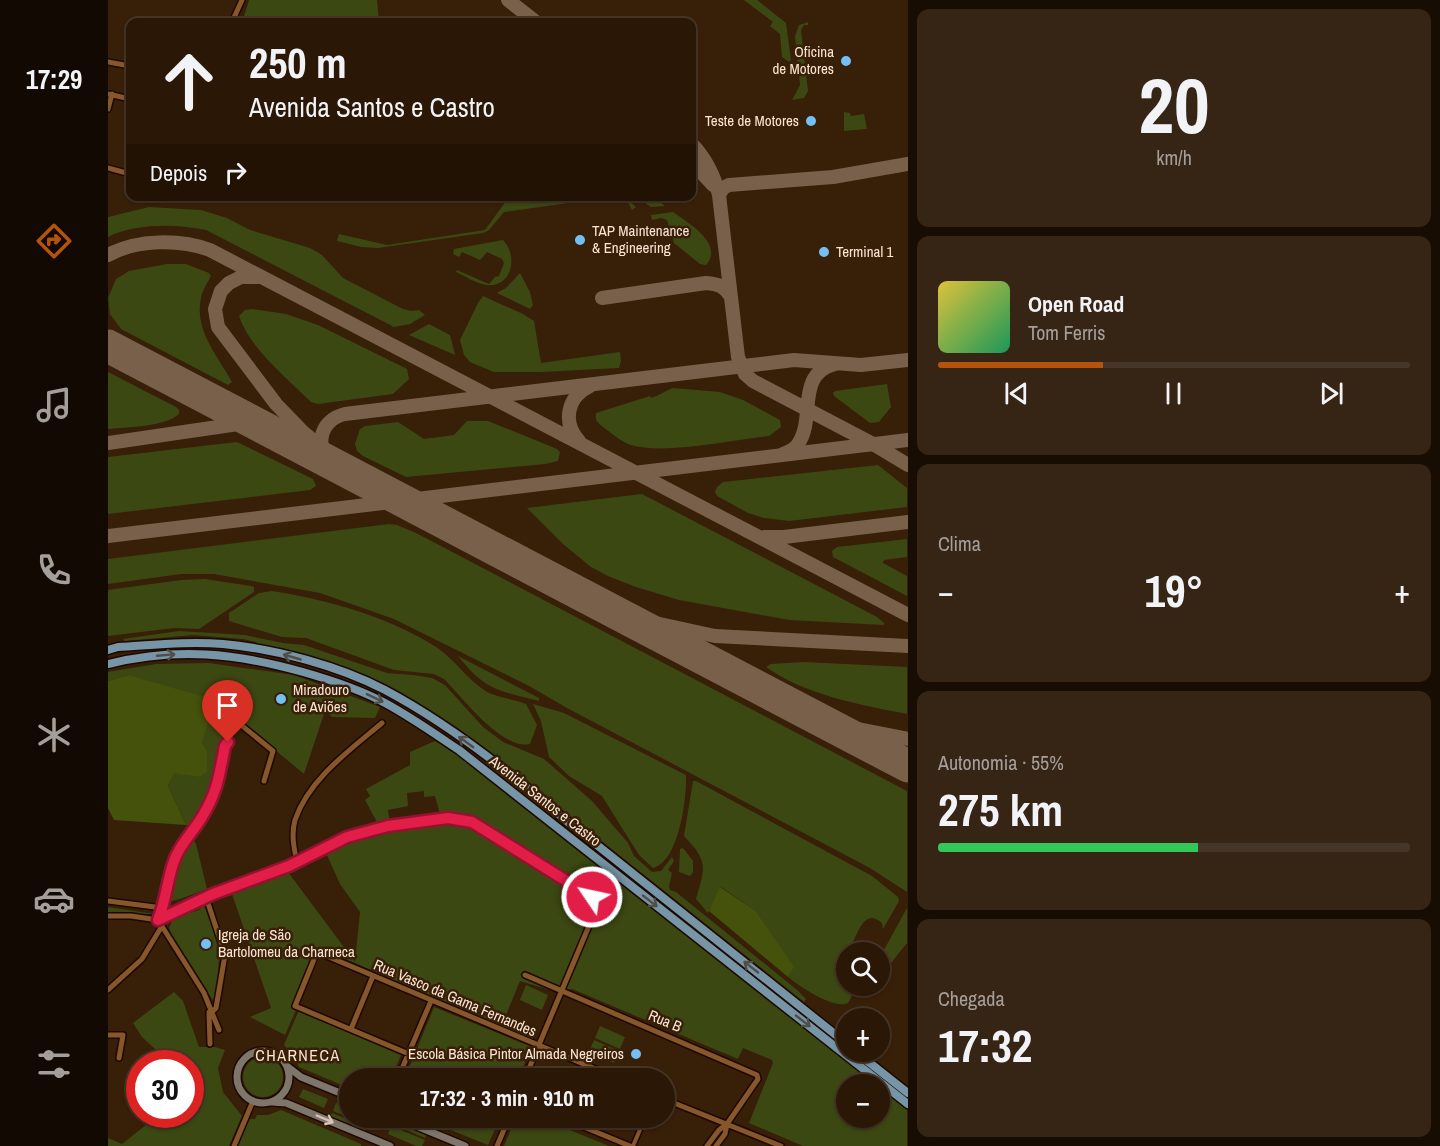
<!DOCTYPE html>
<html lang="pt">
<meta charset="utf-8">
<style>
:root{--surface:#2a1706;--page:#362414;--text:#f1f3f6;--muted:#a59f9b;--line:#463628;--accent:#b45309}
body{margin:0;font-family:"Archivo Narrow",sans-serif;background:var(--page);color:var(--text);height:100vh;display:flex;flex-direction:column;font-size:22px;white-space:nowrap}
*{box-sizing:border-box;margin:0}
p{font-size:20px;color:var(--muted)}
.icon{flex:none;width:33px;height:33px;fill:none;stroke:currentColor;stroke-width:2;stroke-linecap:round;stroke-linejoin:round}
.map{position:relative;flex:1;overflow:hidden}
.sheet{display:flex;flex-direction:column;gap:9px;padding:9px;background:#170d03;width:532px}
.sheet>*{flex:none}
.hud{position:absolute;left:18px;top:18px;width:570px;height:183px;border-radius:12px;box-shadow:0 2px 4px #0004,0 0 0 2px var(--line);background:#2a1706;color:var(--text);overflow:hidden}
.tools{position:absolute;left:728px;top:942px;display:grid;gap:12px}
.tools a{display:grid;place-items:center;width:54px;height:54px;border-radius:50%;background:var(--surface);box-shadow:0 2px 4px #0004,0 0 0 2px var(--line);font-size:30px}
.speed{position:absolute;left:18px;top:1050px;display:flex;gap:12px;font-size:30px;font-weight:700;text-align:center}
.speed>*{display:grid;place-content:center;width:78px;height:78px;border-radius:50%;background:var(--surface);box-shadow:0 2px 4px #0004,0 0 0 2px var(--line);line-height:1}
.speed .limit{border:9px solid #d22;background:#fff;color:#111}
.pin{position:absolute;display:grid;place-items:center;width:51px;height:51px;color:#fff;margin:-62px -26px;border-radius:50% 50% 50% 0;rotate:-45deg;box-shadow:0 0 6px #0007}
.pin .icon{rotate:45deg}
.me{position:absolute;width:66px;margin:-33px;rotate:304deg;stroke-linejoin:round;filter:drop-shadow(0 0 4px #0008)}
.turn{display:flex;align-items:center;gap:21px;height:126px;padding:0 24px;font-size:27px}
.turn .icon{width:78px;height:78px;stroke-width:2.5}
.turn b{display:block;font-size:42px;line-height:51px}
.then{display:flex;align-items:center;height:57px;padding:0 24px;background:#0003;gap:12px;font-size:22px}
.big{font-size:45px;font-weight:700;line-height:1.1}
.sheet .tile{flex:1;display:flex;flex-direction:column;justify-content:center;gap:9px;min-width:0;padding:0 21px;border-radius:12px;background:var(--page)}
.sheet .dial{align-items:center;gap:0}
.dial b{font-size:78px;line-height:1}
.song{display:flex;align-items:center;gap:18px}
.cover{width:72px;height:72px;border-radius:9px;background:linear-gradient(135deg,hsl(50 70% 55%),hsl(150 70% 35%))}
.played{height:6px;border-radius:3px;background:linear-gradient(90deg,var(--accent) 35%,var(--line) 35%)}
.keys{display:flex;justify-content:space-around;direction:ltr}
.heat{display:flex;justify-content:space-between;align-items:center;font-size:33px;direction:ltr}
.charge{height:9px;border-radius:4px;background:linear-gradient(90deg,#34c759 55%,var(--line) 0)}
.trip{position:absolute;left:231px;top:1068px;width:336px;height:60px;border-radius:30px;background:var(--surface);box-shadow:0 2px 4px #0004,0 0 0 2px var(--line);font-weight:700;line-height:60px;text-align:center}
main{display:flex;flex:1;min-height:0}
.tabs{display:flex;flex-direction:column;width:108px;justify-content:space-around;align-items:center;background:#110902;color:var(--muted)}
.tabs .icon{width:42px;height:42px}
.tabs .active{color:var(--accent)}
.tabs b{font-size:27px;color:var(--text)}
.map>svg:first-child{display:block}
.green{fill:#3c4812}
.forest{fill:#44520b}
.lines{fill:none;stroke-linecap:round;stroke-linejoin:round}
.taxiway{stroke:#78604b;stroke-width:14}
.runway{stroke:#78604b;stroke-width:33}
.pedestrian-casing{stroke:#1e0800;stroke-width:7}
.minor-casing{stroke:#1e0800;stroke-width:8}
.secondary-casing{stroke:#1e0800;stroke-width:10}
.primary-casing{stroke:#1e0800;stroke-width:11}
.pedestrian{stroke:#87572c;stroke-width:4}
.minor{stroke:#87572c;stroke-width:5}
.secondary{stroke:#7e766a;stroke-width:7}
.primary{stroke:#7695a7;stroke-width:8}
.oneway{stroke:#514e48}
.oneway2{stroke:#d6c4b4}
.route-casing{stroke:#92132f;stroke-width:15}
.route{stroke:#e11d48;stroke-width:10}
.poi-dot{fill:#74c0f6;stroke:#381f08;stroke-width:2}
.labels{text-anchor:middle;stroke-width:5;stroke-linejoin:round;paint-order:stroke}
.poi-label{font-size:15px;fill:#fce5d3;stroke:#381f08;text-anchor:start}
.street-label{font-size:15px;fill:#fce5d3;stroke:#381f08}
.neighbourhood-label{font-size:16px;letter-spacing:1.5px;fill:#fce5d3;stroke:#381f08}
</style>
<main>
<nav class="tabs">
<b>17:29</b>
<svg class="icon active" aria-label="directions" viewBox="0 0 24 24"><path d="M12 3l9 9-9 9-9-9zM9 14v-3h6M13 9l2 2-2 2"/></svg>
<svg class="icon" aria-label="music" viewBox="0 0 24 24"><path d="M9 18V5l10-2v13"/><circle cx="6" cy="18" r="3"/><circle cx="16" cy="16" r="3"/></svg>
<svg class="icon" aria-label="phone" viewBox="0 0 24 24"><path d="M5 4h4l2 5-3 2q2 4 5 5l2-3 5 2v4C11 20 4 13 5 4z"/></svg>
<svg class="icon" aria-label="climate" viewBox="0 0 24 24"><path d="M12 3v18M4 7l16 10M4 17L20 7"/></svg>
<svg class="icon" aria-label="car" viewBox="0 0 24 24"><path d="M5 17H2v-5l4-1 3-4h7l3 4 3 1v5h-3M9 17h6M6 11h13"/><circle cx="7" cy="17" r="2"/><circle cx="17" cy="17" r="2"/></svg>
<svg class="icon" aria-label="filters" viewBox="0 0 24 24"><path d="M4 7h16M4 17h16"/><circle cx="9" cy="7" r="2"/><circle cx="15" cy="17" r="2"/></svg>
</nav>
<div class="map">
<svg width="800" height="1146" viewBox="0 0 800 1146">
<rect width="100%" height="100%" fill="#381f08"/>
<path class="green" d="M141,0H269L271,22H134Z
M636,0H649L678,23L683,60L681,62L674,57L672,34L662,26L665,22Z
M700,22V25H696L693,30L700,91L696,98L684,100L692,85L687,36L691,25Z
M736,112L742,113L743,116L756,114L759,129L736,131Z
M401,197H517L528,207L524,210L521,204L515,199L500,201L496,198L396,212L381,230L375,233L270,248L253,247L229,241L231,234L279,245L377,230Z
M528,197H546L557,206L543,207Z
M41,207L93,210L119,218L142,230L202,248L214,255L235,278L295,309L303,311L311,310L317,315L302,324L286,327L98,230C69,224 28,223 0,237V217Z
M565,212C579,222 617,244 598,265L592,264L566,243L559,220L553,218L544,220L543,215Z
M395,240C410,255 405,287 379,285C369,284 357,276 348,272L349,270L381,284L387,277L391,276L396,263L394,259L379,252L372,260L354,252L351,257L345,254L346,249Z
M59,264H78L101,273L103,276C99,283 94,291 93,298C86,330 109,355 124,382L120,385L13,329L2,314L0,298L8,279L21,271Z
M412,273L422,292L425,305L422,309L389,293L398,288Z
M375,296L415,314L426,321L433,363L512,352L513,361L511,368L433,372H386L362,362L356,355L352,340L370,303Z
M144,309L178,314L210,325L299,369L301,379L285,394L210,404L203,402C179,378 142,349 131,316L137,310Z
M321,324L342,335L347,355L301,335Z
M0,372L68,407L71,410V414C57,427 19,427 0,429Z
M779,384L783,407L771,422L762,423L726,396L725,393L727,391Z
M565,388L612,392L635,400L672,420L673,427L661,436C625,440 556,455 523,445C514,442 507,436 499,430C493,425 486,422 488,413L542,396L543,398C551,396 556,391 565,388Z
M359,421H380L449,449L452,452L450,461L437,464L298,477L255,456L249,451L247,444L252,429L257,426L290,422L316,439L346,435Z
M129,442L205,479L208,486L202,490L0,514V457Z
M770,465L799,488V507L681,521L656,518L640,513L609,496L607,492L609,487L615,482Z
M534,494L769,617L777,624L775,625L681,620L571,600L528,587L500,576L483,567L455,544L419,508Z
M281,524L289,525L310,534L799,791V892L762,868L459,708L423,687L286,619L212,593L106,574H73L0,584V559Z
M799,539V557L776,560L775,563L799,576V596L725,557L724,551L729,547Z
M97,579L143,586L146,587V592L91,629L66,628L0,636V590L73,580Z
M164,591C220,600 279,616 328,647C347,659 359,680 379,692C391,698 406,699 418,704L429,725L422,744C395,751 354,697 336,679L326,674L286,670L198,638L174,637L121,621V613L151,593Z
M71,631L137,635L175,643L196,645L279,673L305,675L324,678L337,685L375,727L395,742L436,759L484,801L520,843L526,856L544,872L553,871L564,857L566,861L560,870L564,873L561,886L562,890L568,892L688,989L698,999L696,1002L397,764L348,729L263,682L154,647L148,642L135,639L85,635L17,641L15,639Z
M350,656L431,698V701C389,690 378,691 350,656Z
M696,662L799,667V714C753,705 697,695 658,667L663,664Z
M101,663L186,675L272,707L267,718L224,717L217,711L196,774L129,718L122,721L121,730L114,749L102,799L86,826L78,825L60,786L66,772L91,777L99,751L94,742L20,675L0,681V672L48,664Z
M425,704L456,713L578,775C579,798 571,862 545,868L531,855L494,796L461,776L441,757L433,721Z
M327,741L357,760L767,1084H738V1118H771V1088L799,1110V1146H695L641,1123L665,1063L664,1060L635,1048L630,1059L464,989L449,992L412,981L393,1027L215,949L177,1035L142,1017L163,1008L123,891L180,872L247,962L252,912L232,884L218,853L249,837L324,823L341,822L342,813L332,814L327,796L316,797V791L299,793L300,806L280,810L282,823L270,824L257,800L262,796L258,789L302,765V752Z
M585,781H588L764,876L790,897L791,901L775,929L774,923C757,908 751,931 744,944L758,952H738V986H749L740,1003C726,1010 691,986 680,977L685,967L648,911L613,887L600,913L588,899C597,867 601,862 576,836Z
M84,838L88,844L99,889L72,899L59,902L68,863Z
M575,848L585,861V872L582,876L571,872L572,849Z
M96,905L102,921L106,922L115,957L111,958L110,971L113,970L107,1003L66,942L61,928L65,919L91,910Z
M0,907L46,914L0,913Z
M799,908V943L771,978V959Z
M418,985L440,995L434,1010L412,1000Z
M66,992L75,1001L91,1047H107L117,1050L110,1068L115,1092L134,1116L121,1146H0V1138L14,1144L48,1117L47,1115L82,1114V1064L62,1063L34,1037L25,1023Z
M326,1007L424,1047L410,1078H297Z
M191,1010L294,1053L283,1078H242L241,1088L191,1067L185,1054L176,1045Z
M492,1026L517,1037L512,1049L487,1038Z
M486,1040L511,1051L506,1063L481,1052Z
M135 1077a20 20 0 1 1 40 0a20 20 0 1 1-40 0Z
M195,1089L220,1099L216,1108L191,1097Z
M228,1103L241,1109L242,1118H263L259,1125L225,1111Z
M173,1110L253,1144V1146H130L141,1119H147L149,1115H160Z
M224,1113L258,1127L257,1132L222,1117Z
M313,1118H392L380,1145Z
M408,1118H432L501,1146H396Z
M286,1119L319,1134L317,1138L284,1124Z
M283,1126L317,1140L314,1146H308L280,1134Z"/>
<path class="forest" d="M20,675L107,700L94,742L99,751V772L91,777L66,773L60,786L78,825L6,820L0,808V681Z
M612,887L648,911L686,967L680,977L601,911Z"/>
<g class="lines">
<path class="taxiway" d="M400,0L428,22
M584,144C598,159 606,174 611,195L630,357L637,374L645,381L765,444L800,465
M584,168L593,172L605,185
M611,195L615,188L621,185L725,177L800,164
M0,255C29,239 72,239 102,250L800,615
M151,277H133L121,283L113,291L107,309L110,327L168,404L196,433L244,472L267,486
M494,298L598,283C611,284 616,286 623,297
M471,441C454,422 459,397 482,386
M0,443L144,422
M675,454C680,452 687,449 690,444C708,419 687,374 727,364
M228,466C205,451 210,420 237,414L686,360L753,365L800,360
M0,536L800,440
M656,537H676L800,522
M494,606L538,621L607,636L800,646
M668,697L745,728L800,739"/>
<path class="runway" d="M0,346L800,766"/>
<g class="pedestrian-casing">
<path id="pedestrian" d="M525,1146L537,1118"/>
</g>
<g class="minor-casing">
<path id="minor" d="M124,22L134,0
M0,62L22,66
M0,94L22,99
M0,109L4,94
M0,168L22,174
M189,862C186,849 183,834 187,820C201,779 242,750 274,723
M98,897L117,955L108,1008L104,1012
M0,901L55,908
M0,916H23L50,920
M50,920L105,894L181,866L227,842L253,833L324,819L348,818L364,822L480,893L487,902L486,914L417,1078
M50,920L55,908L66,859L94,817L111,782L117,746L127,720L165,751L156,781
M50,920L96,993L111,1030
M417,975L649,1075L650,1079L619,1124L611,1130L599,1146
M0,990L34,959L54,926
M101,1012L102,1044
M243,1029L265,976
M0,1035H15L11,1058
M301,1054L187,1006L209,952L509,1078
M290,1078L323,1001
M556,1099L673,1146
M454,1118L522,1146
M126,1146L145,1101
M389,1146L401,1118
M608,1146L617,1134L619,1124"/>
</g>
<g class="secondary-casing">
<path id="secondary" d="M129 1077a26 26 0 1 1 52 0a26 26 0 1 1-52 0Z
M180,1067L193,1077L242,1097
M164,1102L178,1103L282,1146
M289,1118L357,1146"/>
</g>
<g class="primary-casing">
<path id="primary" d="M0,650L10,647C45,645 80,641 115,644C168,649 231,666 277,690C341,724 401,771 455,818L738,1043
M0,664C70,647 127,653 195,672C223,680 251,689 277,703C303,717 327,734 351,750L800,1104
M748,1052L800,1093"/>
</g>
<use href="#pedestrian" class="pedestrian"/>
<use href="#minor" class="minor"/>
<use href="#secondary" class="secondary"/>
<use href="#primary" class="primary"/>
</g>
<defs><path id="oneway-shaft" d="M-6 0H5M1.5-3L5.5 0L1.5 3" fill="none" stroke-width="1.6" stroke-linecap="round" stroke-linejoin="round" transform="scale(1.5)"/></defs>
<g class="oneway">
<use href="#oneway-shaft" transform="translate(58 655) rotate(-5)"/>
<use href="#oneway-shaft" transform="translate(184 657) rotate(-164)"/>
<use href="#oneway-shaft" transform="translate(267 698) rotate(26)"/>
<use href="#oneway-shaft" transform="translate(358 742) rotate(-144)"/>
<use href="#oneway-shaft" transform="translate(542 901) rotate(38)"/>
<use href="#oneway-shaft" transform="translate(643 967) rotate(-142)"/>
<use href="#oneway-shaft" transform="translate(695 1021) rotate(38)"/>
</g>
<use class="oneway2" href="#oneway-shaft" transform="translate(217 1119) rotate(23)"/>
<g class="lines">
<g class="route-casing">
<path id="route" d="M120,742L117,746C111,775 110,791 94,817C86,831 71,845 66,861C59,880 58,901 50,920L105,894L181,866L239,837L280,826L340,818L364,822L484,897"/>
</g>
<use href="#route" class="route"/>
</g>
<g class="poi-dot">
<circle cx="738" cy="61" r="6"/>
<circle cx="703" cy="121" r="6"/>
<circle cx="472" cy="240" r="6"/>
<circle cx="716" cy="252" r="6"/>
<circle cx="173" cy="699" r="6"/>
<circle cx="98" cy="944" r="6"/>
<circle cx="528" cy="1054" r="6"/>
</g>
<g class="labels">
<g class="poi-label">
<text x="726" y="57" text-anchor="end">Oficina<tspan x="726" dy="17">de Motores</tspan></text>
<text x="691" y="126" text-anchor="end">Teste de Motores</text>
<text x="484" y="236">TAP Maintenance<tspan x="484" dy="17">&amp; Engineering</tspan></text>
<text x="728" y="257">Terminal 1</text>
<text x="185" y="695">Miradouro<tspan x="185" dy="17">de Aviões</tspan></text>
<text x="110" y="940">Igreja de São<tspan x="110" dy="17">Bartolomeu da Charneca</tspan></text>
<text x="516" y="1059" text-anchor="end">Escola Básica Pintor Almada Negreiros</text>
</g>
<g class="street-label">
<text transform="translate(437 801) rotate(38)" y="5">Avenida Santos e Castro</text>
<text transform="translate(347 998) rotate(23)" y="5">Rua Vasco da Gama Fernandes</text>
<text transform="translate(557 1021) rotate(23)" y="5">Rua B</text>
</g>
<g class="neighbourhood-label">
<text x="190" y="1061">CHARNECA</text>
</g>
</g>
</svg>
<div class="tools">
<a><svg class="icon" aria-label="search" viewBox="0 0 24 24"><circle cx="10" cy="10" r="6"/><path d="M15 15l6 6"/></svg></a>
<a>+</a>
<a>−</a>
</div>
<div class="speed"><div class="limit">30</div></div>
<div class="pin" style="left:120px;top:742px;background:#d93025"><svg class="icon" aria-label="arrive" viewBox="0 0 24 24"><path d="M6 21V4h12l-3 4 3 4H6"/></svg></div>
<svg class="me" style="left:484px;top:897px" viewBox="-20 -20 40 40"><circle r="17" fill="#e11d48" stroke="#fff" stroke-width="3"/><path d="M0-11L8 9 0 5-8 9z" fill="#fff"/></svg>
<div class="trip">17:32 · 3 min · 910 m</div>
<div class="hud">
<div class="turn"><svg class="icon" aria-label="ahead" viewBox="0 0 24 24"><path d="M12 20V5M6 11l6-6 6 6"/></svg><div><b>250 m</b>Avenida Santos e Castro</div></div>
<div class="then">Depois<svg class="icon" aria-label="right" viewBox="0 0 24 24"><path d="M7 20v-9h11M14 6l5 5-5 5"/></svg></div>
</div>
</div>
<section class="sheet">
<div class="tile dial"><b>20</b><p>km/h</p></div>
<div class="tile">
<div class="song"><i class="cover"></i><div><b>Open Road</b><p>Tom Ferris</p></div></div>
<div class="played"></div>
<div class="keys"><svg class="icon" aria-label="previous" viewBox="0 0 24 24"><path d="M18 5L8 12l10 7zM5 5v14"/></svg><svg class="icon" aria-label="pause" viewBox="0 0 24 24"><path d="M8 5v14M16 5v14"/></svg><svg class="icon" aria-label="next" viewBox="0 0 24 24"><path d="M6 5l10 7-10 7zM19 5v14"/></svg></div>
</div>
<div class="tile"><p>Clima</p>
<div class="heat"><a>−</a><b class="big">19°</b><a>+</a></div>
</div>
<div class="tile"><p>Autonomia · 55%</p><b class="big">275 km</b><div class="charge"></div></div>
<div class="tile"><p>Chegada</p><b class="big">17:32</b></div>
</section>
</main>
